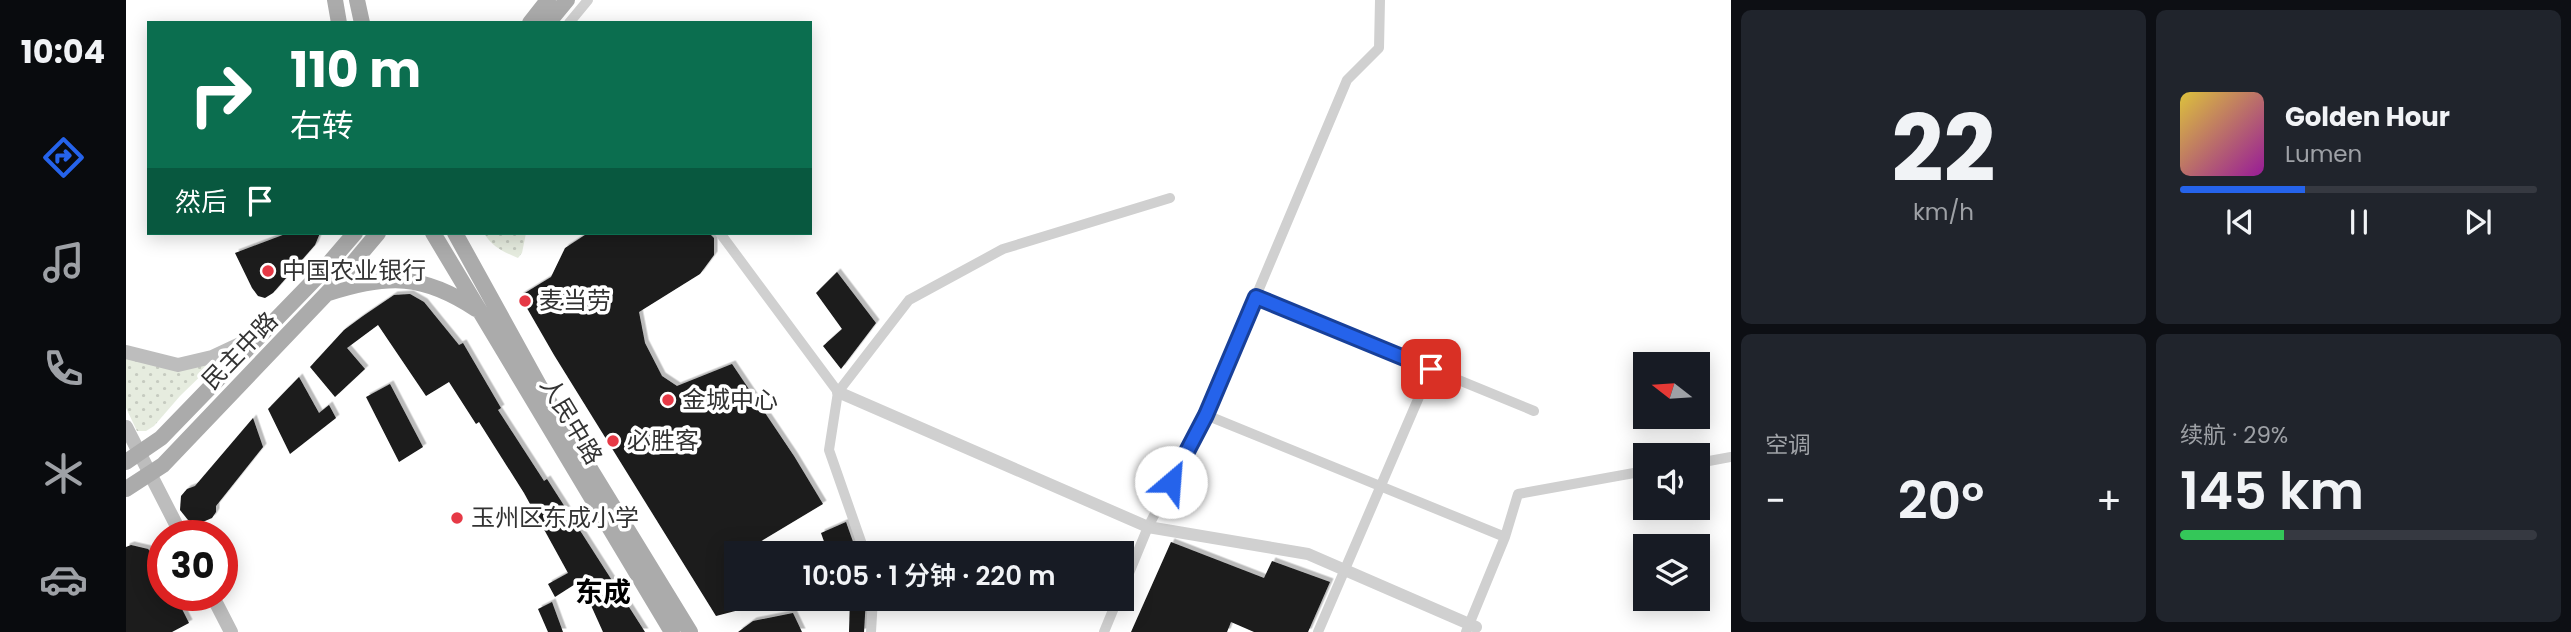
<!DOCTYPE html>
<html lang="zh">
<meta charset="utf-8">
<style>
:root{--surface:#171b24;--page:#20242c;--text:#f1f3f6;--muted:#9ea1a6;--line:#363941;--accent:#2563eb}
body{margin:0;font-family:Poppins,"Noto Sans SC",sans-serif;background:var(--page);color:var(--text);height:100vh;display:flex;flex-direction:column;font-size:26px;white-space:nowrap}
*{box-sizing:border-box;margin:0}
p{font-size:23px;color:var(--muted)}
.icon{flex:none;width:38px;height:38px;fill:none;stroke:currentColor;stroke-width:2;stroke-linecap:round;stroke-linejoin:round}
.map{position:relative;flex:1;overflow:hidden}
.side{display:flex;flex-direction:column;gap:10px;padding:10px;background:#0d0f14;width:840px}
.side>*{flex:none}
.hud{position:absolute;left:21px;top:21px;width:665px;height:214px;border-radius:0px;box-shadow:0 4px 18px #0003;background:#0b6e4f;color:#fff;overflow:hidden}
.needle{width:46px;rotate:287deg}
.controls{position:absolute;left:1507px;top:352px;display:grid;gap:14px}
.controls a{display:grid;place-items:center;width:77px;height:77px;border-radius:0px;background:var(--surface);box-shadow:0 4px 18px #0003;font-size:35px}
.speed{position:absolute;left:21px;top:520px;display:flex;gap:14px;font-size:35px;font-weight:700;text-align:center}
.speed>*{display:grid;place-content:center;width:91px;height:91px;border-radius:50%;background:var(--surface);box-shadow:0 4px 18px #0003;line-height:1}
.speed .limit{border:10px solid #d22;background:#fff;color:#111}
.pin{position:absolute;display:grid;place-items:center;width:60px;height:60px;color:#fff;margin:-30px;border-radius:14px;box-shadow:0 4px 10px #0006}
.me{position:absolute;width:77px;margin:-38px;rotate:27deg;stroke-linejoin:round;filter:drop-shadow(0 0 5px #0008)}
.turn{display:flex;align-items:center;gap:24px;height:147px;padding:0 28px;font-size:32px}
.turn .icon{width:91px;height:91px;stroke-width:2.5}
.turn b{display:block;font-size:49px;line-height:60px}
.then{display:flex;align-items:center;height:66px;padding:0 28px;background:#0003;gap:14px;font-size:26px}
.big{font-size:52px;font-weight:600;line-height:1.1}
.side .widget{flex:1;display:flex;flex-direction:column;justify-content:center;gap:10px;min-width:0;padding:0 24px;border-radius:10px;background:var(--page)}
.side .dial{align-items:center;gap:0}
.dial b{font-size:91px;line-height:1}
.song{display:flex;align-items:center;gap:21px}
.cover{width:84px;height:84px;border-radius:10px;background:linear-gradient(135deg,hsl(50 70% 55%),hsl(300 70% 35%))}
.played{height:7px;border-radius:4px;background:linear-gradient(90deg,var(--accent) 35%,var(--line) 35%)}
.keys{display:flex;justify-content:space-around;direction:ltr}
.heat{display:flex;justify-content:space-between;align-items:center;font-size:38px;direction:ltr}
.charge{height:10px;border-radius:5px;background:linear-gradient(90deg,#34c759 29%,var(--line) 0)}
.side .tiles{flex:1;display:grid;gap:10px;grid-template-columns:repeat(2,1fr)}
.trip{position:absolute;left:598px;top:541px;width:410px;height:70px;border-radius:0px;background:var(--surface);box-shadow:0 4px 18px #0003;font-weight:600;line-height:70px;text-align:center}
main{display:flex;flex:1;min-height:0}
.tabs{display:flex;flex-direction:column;width:126px;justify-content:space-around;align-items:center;background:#090b0e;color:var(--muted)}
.tabs .icon{width:49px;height:49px}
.tabs .active{color:var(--accent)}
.tabs b{font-size:32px;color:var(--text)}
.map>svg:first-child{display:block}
.grass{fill:url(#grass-dots)}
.building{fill:#1a1a1a;filter:url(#shadow)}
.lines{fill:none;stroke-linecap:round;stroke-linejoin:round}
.minor{stroke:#d0d0d0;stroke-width:10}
.tertiary{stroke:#d0d0d0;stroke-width:12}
.secondary{stroke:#bdbdbd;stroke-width:14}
.primary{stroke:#ababab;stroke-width:16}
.route-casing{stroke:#184099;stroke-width:18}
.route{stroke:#2563eb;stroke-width:12}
.poi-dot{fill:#e63946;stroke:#fff;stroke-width:2.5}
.labels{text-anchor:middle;stroke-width:7;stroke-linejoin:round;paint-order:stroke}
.poi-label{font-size:24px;fill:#333;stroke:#fff;text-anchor:start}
.street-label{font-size:24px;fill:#333;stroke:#fff}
.quarter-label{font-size:28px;font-weight:bold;fill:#000;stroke:#fff}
</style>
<main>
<nav class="tabs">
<b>10:04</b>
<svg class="icon active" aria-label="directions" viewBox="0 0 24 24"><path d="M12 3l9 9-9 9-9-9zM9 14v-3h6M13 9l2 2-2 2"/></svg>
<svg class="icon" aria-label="music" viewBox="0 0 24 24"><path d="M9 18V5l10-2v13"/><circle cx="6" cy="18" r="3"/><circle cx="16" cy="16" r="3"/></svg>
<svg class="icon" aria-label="phone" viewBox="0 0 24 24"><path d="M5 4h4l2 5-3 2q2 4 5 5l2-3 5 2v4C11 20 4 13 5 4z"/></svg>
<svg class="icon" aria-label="climate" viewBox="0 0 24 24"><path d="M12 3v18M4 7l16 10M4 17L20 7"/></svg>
<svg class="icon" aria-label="car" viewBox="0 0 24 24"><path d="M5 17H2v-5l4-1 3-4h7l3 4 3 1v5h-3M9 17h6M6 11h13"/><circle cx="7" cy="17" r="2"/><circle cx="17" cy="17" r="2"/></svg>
</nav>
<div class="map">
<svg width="1605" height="632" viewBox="0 0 1605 632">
<defs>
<pattern id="grass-dots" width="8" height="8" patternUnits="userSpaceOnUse" patternTransform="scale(1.75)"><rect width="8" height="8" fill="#e6ecdf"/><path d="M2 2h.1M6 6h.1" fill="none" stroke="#c6cbc0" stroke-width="1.8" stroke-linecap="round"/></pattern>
<filter id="shadow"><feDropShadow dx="3.5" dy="-3.5" stdDeviation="0" flood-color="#0004"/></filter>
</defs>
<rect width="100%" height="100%" fill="#fff"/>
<path class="grass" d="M358,233H400L396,253L392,258C378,252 366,247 358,233Z
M0,356L88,363L54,396L28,426L20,431H11L0,408Z"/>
<path class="building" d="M162,233H194L189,245L147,293L139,298L132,296L126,288L109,253Z
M462,233H583L588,238V255L574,274L513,312L519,343L536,376L551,386L606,364L668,456L697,504L632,543L636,553H611V598H643L644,602L590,616L428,355L394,296L425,277L439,248Z
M711,272L750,323L715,369L697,346L716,329L690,293Z
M284,294L298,302L333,345L337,343L375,408L372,410L418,481L421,479L519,632H477L454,581L429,597L422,584L442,573L398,493L353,422L350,424L323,382L300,396L252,325L221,348L239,369L209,397L184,367L218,330L237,316L268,295Z
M173,377L193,413L203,405L210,418L164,454L142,409Z
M264,384L297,447L273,462L240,397Z
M127,418L137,447L90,506V512L86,518L72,524L62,520L54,510L55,496L61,489L69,486Z
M720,522L731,553H714L711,546L701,550L695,533Z
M1045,542L1138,578L1146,561L1204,582L1182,632H1128L1105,622L1101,632H1005Z
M5,545L22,549L34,562L37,569V595H49L63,623L46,632H0V547Z
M724,598H740L738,632H723Z
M426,602L437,632H422L412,609Z
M667,613L676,632H612L627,621Z"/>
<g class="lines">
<path class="minor" d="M443,23L462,0
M594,233L712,392
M1130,297L1408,411
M1080,415L1379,537
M1572,463L1605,457
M739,553L703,450L712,392L783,300L877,249L1044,198
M996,590L1022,527L1080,415L1221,80L1253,48L1254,0
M745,632L747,598
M978,632L992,598
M1192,632L1305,369
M1340,632L1379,537L1392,494L1519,471"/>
<path class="tertiary" d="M712,392L1022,527L1182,554L1350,627"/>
<path class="secondary" d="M0,352L52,365L86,357L133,335
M0,427L56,536
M86,595L105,632"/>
<path class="primary" d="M209,0L213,23
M231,0L236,23
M404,23L422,0
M422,23L441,0
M307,233L546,632
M329,233L414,387L564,632
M203,293C262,274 297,274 350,309
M0,462L35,438L192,276L229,233
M0,489L37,465L206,288L252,233"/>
</g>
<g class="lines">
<g class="route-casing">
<path id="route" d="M1045,482L1080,415L1130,297L1305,369"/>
</g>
<use href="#route" class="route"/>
</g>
<g class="poi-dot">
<circle cx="142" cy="271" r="7"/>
<circle cx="399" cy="301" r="7"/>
<circle cx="542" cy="400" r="7"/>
<circle cx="487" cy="441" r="7"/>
<circle cx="331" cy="518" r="7"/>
</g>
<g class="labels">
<g class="poi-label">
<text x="156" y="279">中国农业银行</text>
<text x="413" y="309">麦当劳</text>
<text x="556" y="408">金城中心</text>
<text x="501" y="449">必胜客</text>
<text x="345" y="526">玉州区东成小学</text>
</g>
<g class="street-label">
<text transform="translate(114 351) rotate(-46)" y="8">民主中路</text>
<text transform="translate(445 421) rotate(59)" y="8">人民中路</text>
</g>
<g class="quarter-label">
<text x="477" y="602">东成</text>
</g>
</g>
</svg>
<div class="controls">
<a><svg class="needle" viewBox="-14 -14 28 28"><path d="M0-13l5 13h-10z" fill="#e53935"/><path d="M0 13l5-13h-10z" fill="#9ea1a6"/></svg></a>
<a><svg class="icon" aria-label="sound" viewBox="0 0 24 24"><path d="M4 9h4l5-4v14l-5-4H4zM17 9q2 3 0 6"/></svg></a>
<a><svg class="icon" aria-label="layers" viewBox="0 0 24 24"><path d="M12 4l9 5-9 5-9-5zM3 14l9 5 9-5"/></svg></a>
</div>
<div class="speed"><div class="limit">30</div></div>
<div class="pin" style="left:1305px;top:369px;background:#d93025"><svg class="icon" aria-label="arrive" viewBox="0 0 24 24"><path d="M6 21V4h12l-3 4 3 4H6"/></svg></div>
<svg class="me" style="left:1045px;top:482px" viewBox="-20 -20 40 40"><circle r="19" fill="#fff"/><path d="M0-13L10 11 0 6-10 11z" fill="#2563eb"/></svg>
<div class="trip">10:05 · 1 分钟 · 220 m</div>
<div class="hud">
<div class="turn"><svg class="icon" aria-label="right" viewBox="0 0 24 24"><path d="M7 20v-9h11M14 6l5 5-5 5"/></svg><div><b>110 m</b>右转</div></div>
<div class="then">然后<svg class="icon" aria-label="arrive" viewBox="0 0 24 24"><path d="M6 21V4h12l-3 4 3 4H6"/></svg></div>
</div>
</div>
<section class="side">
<div class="tiles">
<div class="widget dial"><b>22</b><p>km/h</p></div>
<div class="widget">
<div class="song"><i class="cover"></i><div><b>Golden Hour</b><p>Lumen</p></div></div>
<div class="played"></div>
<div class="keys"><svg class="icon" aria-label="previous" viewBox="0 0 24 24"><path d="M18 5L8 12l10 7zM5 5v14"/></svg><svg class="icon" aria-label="pause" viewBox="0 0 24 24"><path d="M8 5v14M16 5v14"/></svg><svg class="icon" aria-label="next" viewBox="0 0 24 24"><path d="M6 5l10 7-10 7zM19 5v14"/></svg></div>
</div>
<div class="widget"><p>空调</p>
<div class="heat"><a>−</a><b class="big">20°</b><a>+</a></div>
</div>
<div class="widget"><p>续航 · 29%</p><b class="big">145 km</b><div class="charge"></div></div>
</div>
</section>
</main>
